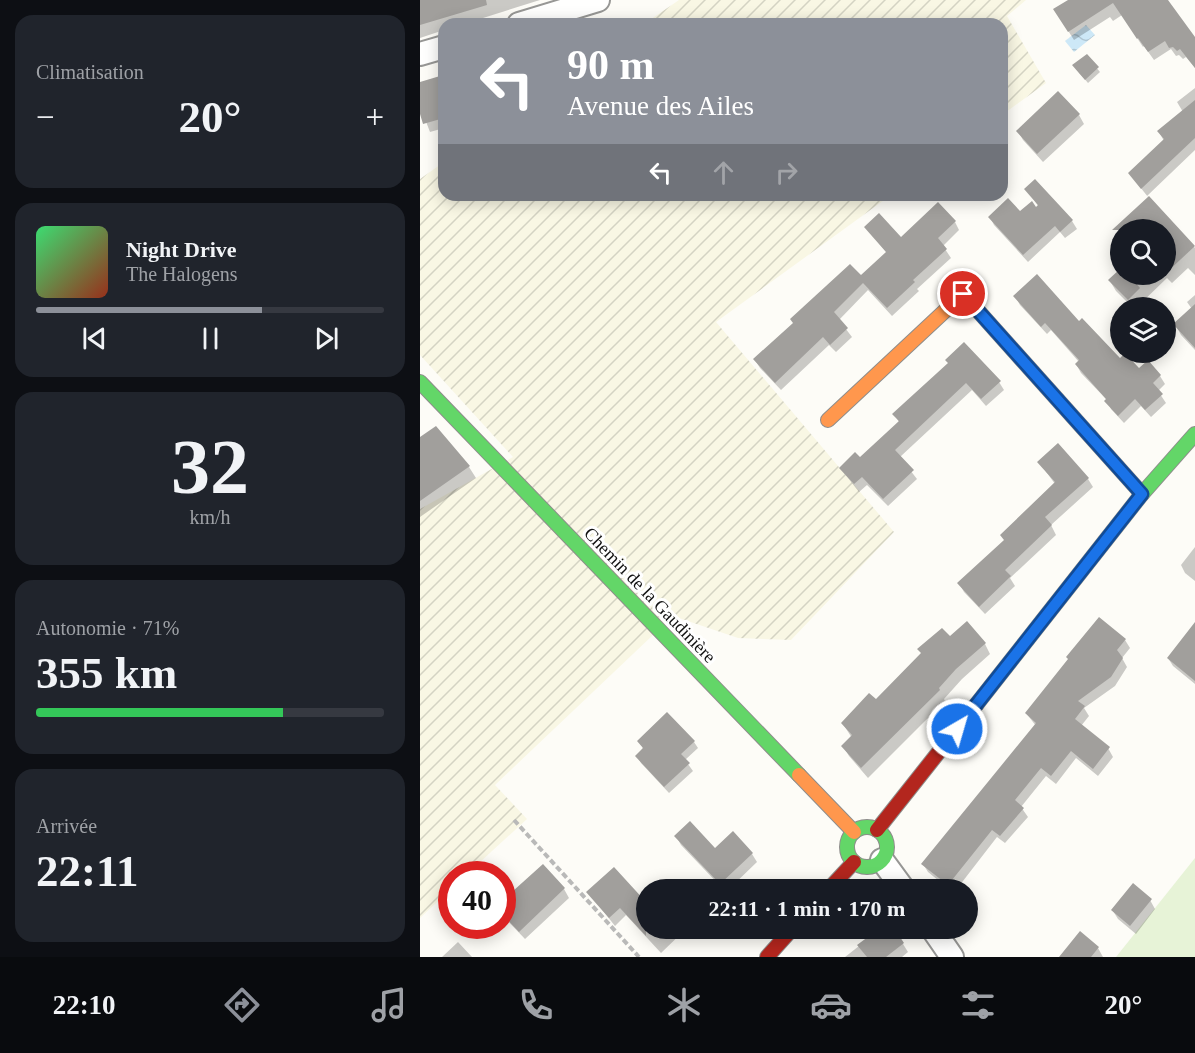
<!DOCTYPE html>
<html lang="fr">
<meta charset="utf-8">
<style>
:root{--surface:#171b24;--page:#20242c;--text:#f1f3f6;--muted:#9ea1a6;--line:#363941;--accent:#8c9099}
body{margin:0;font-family:"Times New Roman",serif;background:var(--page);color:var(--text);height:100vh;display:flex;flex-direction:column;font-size:22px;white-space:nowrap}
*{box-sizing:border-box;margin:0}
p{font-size:20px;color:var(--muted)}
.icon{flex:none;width:33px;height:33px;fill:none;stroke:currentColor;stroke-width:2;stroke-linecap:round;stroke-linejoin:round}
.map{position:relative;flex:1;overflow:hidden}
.drawer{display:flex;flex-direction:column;gap:15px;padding:15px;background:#0d0f14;width:420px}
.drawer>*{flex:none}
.banner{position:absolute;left:18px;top:18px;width:570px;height:183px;border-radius:18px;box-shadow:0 3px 15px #0003;background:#8c9099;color:#fff;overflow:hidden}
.fabs{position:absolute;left:690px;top:219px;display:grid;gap:12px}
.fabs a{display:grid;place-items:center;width:66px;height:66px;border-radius:50%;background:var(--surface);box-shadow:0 3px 15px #0003;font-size:30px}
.speed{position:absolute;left:18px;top:861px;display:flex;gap:12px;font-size:30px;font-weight:700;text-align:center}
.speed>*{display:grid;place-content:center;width:78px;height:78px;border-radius:50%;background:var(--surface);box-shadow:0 3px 15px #0003;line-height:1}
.speed .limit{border:9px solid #d22;background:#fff;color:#111}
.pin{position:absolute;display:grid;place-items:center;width:51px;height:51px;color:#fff;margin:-26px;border:3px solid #fff;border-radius:50%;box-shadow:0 2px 6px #0007}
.me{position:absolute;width:66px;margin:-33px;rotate:38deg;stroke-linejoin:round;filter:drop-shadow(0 0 4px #0008)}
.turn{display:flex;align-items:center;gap:21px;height:126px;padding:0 30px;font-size:27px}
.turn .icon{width:78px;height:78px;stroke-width:2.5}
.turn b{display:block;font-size:42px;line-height:51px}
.lanes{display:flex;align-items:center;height:57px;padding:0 30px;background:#0003;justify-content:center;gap:30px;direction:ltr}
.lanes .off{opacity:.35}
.big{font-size:45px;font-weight:800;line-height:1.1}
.drawer .card{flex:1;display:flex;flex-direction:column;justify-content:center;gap:9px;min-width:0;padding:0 21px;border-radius:18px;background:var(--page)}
.drawer .dial{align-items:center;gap:0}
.dial b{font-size:78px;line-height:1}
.song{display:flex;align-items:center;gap:18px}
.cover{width:72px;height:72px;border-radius:9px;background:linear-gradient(135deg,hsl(140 70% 55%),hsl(10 70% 35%))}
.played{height:6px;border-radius:3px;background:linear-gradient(90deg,var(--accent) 65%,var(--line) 65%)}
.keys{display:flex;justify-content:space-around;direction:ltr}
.heat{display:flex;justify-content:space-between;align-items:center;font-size:33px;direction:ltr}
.charge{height:9px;border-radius:4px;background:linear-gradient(90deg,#34c759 71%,var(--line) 0)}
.trip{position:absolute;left:216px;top:879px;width:342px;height:60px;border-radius:30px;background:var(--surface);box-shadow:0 3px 15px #0003;font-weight:800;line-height:60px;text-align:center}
.tabs{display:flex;height:96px;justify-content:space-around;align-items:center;background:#090b0e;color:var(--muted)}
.tabs .icon{width:42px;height:42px}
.tabs .active{color:var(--accent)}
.tabs b{font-size:27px;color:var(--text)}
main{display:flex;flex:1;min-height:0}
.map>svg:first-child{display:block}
.farmland{fill:url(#farmland-furrows)}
.grass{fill:#e7f3d7}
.water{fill:url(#water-waves)}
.shadow{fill:#0003}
.building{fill:#a19f9c}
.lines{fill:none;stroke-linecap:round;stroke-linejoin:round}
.street-casing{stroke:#979795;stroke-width:26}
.fast-casing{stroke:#8e8d8b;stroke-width:16}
.slow-casing{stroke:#8e8d8b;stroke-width:16}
.jam-casing{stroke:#8e8d8b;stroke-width:16}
.path{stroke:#b9b9b8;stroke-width:4;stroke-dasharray:6 3;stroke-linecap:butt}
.street{stroke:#fffffe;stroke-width:22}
.fast{stroke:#63d668;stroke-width:14}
.slow{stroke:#ff974d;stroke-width:14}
.jam{stroke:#b3261e;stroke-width:14}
.route-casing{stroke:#114b97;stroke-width:15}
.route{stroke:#1a73e8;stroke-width:10}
.labels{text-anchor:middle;stroke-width:6;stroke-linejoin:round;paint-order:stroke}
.street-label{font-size:18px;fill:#111;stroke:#fff}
</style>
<main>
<section class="drawer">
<div class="card"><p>Climatisation</p>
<div class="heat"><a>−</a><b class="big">20°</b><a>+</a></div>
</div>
<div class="card">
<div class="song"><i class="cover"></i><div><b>Night Drive</b><p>The Halogens</p></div></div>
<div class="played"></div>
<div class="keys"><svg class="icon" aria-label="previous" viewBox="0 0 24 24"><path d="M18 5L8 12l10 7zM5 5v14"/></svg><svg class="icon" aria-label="pause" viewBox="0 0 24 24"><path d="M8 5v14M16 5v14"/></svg><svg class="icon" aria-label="next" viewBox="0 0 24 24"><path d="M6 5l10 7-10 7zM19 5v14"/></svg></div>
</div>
<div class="card dial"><b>32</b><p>km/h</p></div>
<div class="card"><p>Autonomie · 71%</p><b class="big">355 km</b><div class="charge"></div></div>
<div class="card"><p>Arrivée</p><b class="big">22:11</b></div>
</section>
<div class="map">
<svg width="775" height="957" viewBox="0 0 775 957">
<defs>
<pattern id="farmland-furrows" width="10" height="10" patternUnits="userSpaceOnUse" patternTransform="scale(1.5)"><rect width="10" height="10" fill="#f9f7e4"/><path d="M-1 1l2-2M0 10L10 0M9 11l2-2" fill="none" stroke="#d4d3c3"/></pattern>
<pattern id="water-waves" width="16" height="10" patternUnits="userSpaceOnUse" patternTransform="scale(1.5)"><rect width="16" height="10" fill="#cde8f7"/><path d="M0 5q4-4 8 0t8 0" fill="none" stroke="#afc6d3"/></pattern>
</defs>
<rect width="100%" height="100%" fill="#fdfcf7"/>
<path class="farmland" d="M259,0H606L587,16L626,83L582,115V24H224Z
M24,162V195H471L296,322L474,532L371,640L318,638L253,616L75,785L107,819L47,874H32L31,889L0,918V509L93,457L0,355V179Z"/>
<path class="grass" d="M775,858V957H696Z"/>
<path class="water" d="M666,25L675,35L654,52L645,41Z"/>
<path class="shadow" d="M0,0H120L44,24H24V30L0,38Z
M651,0H716L775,39V68L766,57L763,59L759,55L756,56L751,49L734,60L724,46L723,47L702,15L693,21L690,17L654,40L640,18Z
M667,56L680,72L668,83L656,69Z
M24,77V128L10,132L0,106V84Z
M775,88V150L727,196L775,248V275L768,268L752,283L747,278L716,308H713L696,291L690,281L700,271V274H746V230L728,197L709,173L744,141L739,132L763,112L757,102Z
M638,93L659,115L664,124L623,162L603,140L598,131Z
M615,181L652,221L657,229L645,238L640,232L608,262L574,225L570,217L616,209L619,207L606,189Z
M535,222L539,230L523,246L531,258L497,289L499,291L472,316L448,290L419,320L432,337L416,352L409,345L361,390L340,368L335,360L440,277L467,253L446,227L481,239Z
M775,295V350L761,335L755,324L772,309L767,302Z
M595,296L659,323L700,360L719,370L740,376L745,384L738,391L746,403L731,417L721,406L704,423L691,409L687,400L661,373L656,364L659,362L631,330L627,334L600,305Z
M529,364L579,382L584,390L566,406L552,390L480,457L497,479L468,506L447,485L439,492L421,469L440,459L479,422L474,414Z
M16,428L49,467L56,478L0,517V439Z
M619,462L668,479L673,487L631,525L636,535L590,578L595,586L565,614L544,592L539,583L585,541L635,484Z
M775,547V581L765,573L761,565Z
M775,624V684L753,666L748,658Z
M530,638L565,644L570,654L542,679L524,699L525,701L448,778L429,756L423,746L432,738L423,724L456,702L502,654Z
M705,640L710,648L702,658L707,667L695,686L664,708L669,716L661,726L688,748L693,757L678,776L656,758L636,784L626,776L601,807L608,817L585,843L577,837L536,890H530L508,872L503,864L616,726L606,713Z
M219,741L274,742L278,748L265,760L273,771L249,793L221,763L217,756L223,748Z
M256,836L295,851L332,854L337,862L308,890H304L261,845Z
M123,866L144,889L149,898L105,939L83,916L82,903Z
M194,869L226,904V928H267L241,953L206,915L195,926L168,892Z
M730,900L735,909L716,934L698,919L693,911Z
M462,928L483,944L488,952L482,957H425Z
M38,942L52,957H22Z
M678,948L683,957H641Z"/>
<path class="building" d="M0,0H66L67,5L0,25Z
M648,0H748L775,37V68L760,49L757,51L753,47L749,48L745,41L728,52L718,38L717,39L693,3L648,32L633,9Z
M667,54L679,67L665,80L652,65Z
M20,76L24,91V118L3,124L0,114V82Z
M638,91L660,114L617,154L596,131Z
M775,100V138L721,189L708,173L744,139L737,131Z
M615,179L653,220L640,232L635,226L603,255L568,217L588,198L600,211L612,201L616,207L618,205L604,189Z
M729,196L775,246L746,273V230H692Z
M518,202L536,221L518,238L527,249L493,280L495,282L467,308L443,283L414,312L428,328L410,345L403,337L355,383L333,359L373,323L370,319L430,264L441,275L466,252L444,227L459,213L481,237Z
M700,269V274H708L720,288L708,300L688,280Z
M617,274L659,321L662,318L700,358L705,353L719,368L728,360L741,375L733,383L743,394L725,410L715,399L698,416L684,401L686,399L655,364L659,360L625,323L621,327L593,296Z
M775,304V348L753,324Z
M544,342L581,381L561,399L546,383L475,450L494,470L463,499L442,477L434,484L419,468L435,452L440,457L479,421L472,414L528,363L525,360Z
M16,426L50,466L0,501V437Z
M638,443L669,478L625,517L632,525L585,570L591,576L559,607L537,583L584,540L580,535L635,482L617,462Z
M679,617L706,639L697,650L703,658L691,677L658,701L665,706L655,719L690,747L673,769L651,751L631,776L621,768L595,800L604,808L580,836L572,830L528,885L501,864L616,723L605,713L648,659L646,657Z
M547,621L566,643L536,669L519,688L520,690L441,768L421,746L432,735L421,723L449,693L456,699L501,653L497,649L522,628L530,636Z
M775,622V681L747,658Z
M247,712L275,741L261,754L270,763L244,787L215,756L223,748L217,741Z
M270,821L295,848L313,831L333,853L300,884L254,836Z
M123,864L145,888L99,932L82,914V901Z
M194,867L226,902V936L200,908L189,918L166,892Z
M713,883L732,899L710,926L691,910Z
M460,928H474L484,943L466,957H447L437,945Z
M660,931L679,947L671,957H639Z"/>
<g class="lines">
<g class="street-casing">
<path id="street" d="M99,24L178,0
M0,54L24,47
M462,860L484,890
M512,928L532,957"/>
</g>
<g class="fast-casing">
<path id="fast" d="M0,382L379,775
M556,705L722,494L775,434
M427 847a20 20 0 1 1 40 0a20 20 0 1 1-40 0Z"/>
</g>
<g class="slow-casing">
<path id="slow" d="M408,420L543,294L722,494
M379,775L434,832"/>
</g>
<g class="jam-casing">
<path id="jam" d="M457,830L556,705
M408,890L434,862
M347,957L373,928"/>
</g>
<path class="path" d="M94,820L219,957"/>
<use href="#street" class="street"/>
<use href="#fast" class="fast"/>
<use href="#slow" class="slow"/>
<use href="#jam" class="jam"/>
</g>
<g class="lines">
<g class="route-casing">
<path id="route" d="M537,729L722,494L543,294"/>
</g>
<use href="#route" class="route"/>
</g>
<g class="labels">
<g class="street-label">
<text transform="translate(230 595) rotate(46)" y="6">Chemin de la Gaudinière</text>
</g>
</g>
</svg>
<div class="fabs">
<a><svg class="icon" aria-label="search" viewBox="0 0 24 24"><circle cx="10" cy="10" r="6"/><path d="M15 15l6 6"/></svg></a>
<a><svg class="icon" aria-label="layers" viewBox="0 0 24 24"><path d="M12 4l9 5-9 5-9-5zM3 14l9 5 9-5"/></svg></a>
</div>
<div class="speed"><div class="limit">40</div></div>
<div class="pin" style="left:543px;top:294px;background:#d93025"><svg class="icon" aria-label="arrive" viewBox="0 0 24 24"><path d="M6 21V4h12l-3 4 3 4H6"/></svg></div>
<svg class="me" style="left:537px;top:729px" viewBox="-20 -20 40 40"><circle r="17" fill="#1a73e8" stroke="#fff" stroke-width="3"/><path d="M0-11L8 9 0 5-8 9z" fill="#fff"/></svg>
<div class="trip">22:11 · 1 min · 170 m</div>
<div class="banner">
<div class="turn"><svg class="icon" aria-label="left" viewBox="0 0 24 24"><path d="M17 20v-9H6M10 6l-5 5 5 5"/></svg><div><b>90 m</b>Avenue des Ailes</div></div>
<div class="lanes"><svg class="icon" aria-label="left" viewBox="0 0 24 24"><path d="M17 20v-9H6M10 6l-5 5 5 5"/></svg><svg class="icon off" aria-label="ahead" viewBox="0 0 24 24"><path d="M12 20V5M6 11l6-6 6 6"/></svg><svg class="icon off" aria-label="right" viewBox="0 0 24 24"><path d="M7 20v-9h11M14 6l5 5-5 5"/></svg></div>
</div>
</div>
</main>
<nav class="tabs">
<b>22:10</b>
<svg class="icon active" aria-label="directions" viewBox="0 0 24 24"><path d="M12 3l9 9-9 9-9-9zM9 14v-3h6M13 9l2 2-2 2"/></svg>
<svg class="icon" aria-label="music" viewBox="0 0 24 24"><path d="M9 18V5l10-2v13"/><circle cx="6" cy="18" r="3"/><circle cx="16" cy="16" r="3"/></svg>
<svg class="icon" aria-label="phone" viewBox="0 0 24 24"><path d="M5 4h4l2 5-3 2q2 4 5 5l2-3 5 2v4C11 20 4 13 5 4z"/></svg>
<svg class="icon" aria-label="climate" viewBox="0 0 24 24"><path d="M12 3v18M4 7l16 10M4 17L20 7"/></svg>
<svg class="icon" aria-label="car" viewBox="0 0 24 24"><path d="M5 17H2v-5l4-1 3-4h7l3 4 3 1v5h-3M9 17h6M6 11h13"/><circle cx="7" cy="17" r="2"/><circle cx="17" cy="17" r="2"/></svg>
<svg class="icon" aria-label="filters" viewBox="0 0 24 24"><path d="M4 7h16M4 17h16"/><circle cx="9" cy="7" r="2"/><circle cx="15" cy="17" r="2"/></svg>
<b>20°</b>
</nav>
